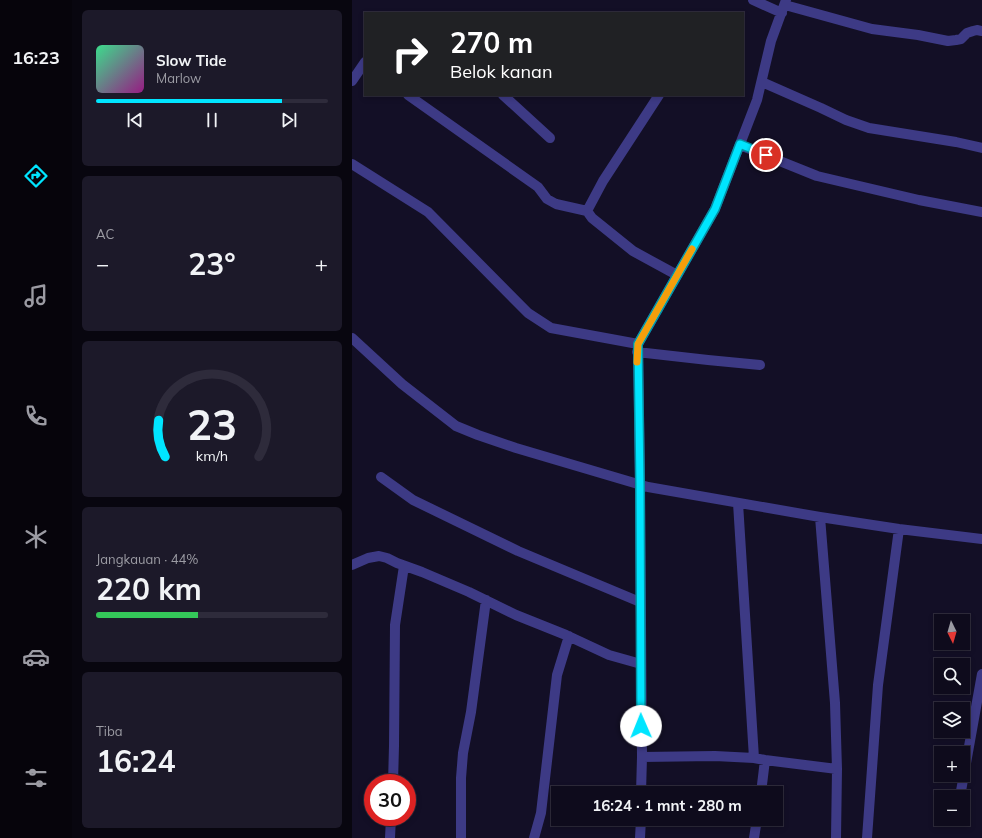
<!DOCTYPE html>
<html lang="id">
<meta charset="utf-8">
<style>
:root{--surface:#0e0b1c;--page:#1c1929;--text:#f1f3f6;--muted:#9b9ba3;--line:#2e2b3b;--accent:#00e5ff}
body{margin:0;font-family:Mulish,sans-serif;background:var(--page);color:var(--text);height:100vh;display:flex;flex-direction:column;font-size:15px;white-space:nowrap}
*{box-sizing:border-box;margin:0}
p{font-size:13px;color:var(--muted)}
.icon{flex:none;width:22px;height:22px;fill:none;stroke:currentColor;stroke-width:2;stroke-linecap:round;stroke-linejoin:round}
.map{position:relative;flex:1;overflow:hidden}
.details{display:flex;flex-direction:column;gap:10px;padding:10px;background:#08060f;width:280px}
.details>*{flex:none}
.banner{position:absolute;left:12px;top:12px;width:380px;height:84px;border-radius:0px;box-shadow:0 2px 6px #0003,0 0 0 1px var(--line);background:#202124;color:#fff;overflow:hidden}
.needle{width:26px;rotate:175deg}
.fabs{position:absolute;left:582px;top:614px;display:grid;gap:8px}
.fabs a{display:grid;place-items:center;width:36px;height:36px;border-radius:0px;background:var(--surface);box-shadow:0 2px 6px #0003,0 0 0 1px var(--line);font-size:20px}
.speed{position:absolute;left:12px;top:774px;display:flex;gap:8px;font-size:20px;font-weight:700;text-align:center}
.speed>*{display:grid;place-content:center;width:52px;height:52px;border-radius:50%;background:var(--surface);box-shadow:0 2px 6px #0003,0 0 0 1px var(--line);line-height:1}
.speed .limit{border:6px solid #d22;background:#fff;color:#111}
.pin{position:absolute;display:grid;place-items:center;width:34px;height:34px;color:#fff;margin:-17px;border:2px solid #fff;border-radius:50%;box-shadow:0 1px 4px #0007}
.me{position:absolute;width:44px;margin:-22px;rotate:359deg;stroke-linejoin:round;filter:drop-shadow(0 0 3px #0008)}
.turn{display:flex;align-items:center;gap:14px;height:84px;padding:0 20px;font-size:18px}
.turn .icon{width:52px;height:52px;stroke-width:2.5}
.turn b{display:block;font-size:28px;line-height:34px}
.big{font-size:30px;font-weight:700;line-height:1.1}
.details .tile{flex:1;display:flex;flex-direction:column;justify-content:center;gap:6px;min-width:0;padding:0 14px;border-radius:6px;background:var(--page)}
.details .dial{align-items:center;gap:0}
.dial svg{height:104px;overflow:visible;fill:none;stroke:var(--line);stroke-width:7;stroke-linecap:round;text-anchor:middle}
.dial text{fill:var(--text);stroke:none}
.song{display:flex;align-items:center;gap:12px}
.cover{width:48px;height:48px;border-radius:6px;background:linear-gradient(135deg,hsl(150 70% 55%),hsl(310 70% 35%))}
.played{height:4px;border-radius:2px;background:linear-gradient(90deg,var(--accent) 80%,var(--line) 80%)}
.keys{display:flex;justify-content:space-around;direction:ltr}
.heat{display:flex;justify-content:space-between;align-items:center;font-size:22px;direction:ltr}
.charge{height:6px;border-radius:3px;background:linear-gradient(90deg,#34c759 44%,var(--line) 0)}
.trip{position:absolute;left:199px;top:786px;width:232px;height:40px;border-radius:0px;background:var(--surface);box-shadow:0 2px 6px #0003,0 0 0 1px var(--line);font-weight:700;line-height:40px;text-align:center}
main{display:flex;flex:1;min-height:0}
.dock{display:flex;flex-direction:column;width:72px;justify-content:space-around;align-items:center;background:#06040b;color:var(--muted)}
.dock .icon{width:28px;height:28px}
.dock .current{color:var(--accent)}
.dock b{font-size:18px;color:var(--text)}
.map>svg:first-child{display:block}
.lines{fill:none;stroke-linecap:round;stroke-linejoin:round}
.minor{stroke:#3d3a85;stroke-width:10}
.route-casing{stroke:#0095a6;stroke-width:10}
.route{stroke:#00e5ff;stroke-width:7}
.slow{stroke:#f59e0b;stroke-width:7}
</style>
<main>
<nav class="dock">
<b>16:23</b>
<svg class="icon current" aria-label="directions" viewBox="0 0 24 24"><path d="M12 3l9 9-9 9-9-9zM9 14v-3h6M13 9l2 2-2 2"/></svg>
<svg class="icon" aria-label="music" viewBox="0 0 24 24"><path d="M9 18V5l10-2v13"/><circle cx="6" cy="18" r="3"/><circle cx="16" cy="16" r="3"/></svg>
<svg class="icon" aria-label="phone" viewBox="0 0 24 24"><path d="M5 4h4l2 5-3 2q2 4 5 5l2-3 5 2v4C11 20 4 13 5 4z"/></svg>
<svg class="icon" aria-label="climate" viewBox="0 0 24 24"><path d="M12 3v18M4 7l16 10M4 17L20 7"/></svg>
<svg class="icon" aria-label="car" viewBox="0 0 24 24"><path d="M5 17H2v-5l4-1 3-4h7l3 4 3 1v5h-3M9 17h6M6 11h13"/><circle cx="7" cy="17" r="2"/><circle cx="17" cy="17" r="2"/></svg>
<svg class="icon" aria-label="filters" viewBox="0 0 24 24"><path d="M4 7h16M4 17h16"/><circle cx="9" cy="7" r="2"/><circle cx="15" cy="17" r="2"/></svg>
</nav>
<section class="details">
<div class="tile">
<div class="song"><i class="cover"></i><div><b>Slow Tide</b><p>Marlow</p></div></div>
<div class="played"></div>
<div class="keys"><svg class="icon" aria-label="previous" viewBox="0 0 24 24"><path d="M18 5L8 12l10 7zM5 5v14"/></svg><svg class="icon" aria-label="pause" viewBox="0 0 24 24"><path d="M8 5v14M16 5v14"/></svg><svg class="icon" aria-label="next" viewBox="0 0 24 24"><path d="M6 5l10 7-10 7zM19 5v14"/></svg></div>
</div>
<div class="tile"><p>AC</p>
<div class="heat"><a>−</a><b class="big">23°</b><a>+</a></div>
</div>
<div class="tile dial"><svg viewBox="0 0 100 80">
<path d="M14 69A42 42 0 1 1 86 69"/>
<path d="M14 69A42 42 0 0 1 9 41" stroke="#00e5ff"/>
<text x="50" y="56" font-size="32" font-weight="700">23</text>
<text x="50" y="72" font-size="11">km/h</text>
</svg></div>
<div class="tile"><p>Jangkauan · 44%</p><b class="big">220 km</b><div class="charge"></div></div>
<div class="tile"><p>Tiba</p><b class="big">16:24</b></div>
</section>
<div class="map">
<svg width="630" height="838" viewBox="0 0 630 838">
<rect width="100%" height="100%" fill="#130f26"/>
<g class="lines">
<path class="minor" d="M401,0L430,13
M433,5L520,29L566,35L596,41L604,40L609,39L615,33L621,31L625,30L630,31
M0,81L13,62
M410,82L469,108L494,120L517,128L604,142L630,148
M56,95L186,187L195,199L204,204L235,211
M151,95L198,138
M307,95L251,181L235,211L240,218L281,251L325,275
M388,145L465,176L567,200L630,212
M0,164L76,212L176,313L199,328L286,344
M0,338L50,384L104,426L126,435L164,448L296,487L468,517L547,529L630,539
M285,352L356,360L408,365
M29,477L61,500L166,551L288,602
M386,503L402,758
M468,517L483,703L485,769L484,838
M0,565L16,558L27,556L35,558L45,563L70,572L117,592L164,615L214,635L257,655L289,664
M290,757L363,756L402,758L413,760L485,769
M41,783L42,746L43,625L52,566
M289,793L290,757L288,485L286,344L363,209L405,100L419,41L434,0
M409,793L413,760
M610,797L609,791L630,674
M611,806L612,815
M38,838L39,817
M109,838V778L111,753L119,712L134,600
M182,838L189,813L205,675L217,636
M288,838L289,819
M402,838L405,819
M515,838L526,685L547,529"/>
</g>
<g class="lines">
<g class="route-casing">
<path id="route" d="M289,726L288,485L286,344L363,209L388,144L414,155"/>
</g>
<use href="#route" class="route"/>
<path class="slow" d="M285,362L286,344L340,249"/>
</g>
</svg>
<div class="fabs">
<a><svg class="needle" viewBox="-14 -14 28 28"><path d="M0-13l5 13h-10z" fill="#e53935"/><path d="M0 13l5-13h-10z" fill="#9b9ba3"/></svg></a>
<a><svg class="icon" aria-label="search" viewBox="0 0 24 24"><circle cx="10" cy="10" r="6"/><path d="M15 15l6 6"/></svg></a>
<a><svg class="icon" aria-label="layers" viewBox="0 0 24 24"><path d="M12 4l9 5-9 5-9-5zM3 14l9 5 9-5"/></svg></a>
<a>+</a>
<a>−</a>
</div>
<div class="speed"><div class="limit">30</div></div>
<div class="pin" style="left:414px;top:155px;background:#d93025"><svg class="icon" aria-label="arrive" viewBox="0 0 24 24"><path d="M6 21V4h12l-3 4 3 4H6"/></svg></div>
<svg class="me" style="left:289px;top:726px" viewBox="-20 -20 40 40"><circle r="19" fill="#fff"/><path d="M0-13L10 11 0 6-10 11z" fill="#00e5ff"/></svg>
<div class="trip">16:24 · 1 mnt · 280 m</div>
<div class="banner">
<div class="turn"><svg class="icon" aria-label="right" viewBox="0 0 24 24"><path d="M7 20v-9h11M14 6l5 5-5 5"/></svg><div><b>270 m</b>Belok kanan</div></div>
</div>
</div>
</main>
